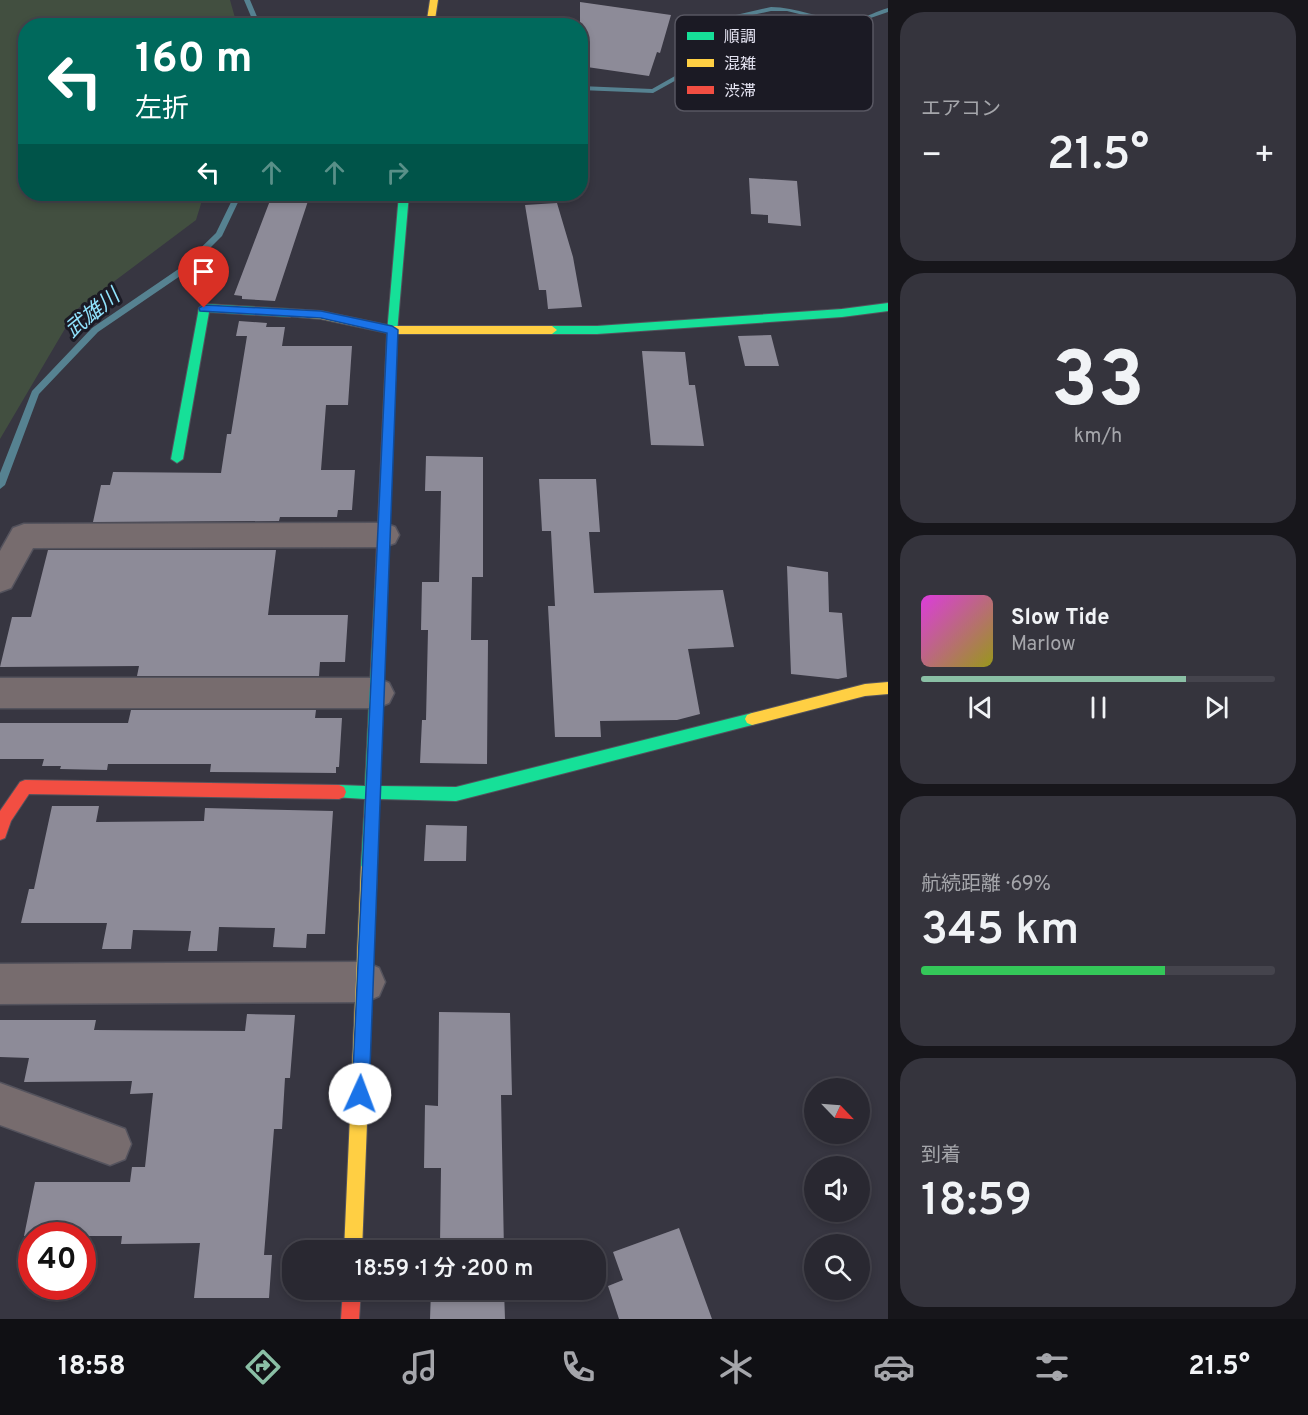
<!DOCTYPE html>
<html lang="ja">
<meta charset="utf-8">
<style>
:root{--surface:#292831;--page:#35343d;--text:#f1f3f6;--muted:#a5a6ab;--line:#45444d;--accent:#8abfa5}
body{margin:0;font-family:Overpass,"Noto Sans JP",sans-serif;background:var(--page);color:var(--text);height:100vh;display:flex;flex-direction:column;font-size:22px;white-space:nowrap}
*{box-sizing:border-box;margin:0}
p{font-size:20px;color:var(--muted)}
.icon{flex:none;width:33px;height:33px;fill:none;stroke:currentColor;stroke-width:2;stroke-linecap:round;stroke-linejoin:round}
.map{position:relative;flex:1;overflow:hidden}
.details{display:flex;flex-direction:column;gap:12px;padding:12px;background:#17161b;width:420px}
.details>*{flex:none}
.hud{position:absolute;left:18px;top:18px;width:570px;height:183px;border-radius:24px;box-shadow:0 3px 9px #0003,0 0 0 2px var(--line);background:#00695c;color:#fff;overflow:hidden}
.needle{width:39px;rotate:115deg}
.fabs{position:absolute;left:804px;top:1078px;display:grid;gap:12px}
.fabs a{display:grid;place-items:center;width:66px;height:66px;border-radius:50%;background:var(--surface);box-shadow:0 3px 9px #0003,0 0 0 2px var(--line);font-size:30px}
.speed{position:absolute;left:18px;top:1222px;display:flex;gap:12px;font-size:30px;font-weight:700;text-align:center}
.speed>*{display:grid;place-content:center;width:78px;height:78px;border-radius:50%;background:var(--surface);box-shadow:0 3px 9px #0003,0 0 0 2px var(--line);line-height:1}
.speed .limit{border:9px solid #d22;background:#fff;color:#111}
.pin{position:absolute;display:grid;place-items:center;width:51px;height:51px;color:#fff;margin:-62px -26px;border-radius:50% 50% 50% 0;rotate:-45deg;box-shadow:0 0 6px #0007}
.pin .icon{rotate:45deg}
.me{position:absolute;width:66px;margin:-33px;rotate:2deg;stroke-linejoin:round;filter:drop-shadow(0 0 4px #0008)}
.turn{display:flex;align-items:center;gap:21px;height:126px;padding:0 18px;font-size:27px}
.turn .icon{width:78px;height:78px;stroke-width:2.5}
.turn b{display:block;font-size:42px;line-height:51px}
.lanes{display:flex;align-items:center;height:57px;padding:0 18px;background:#0003;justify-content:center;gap:30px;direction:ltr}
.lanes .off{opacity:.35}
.big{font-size:45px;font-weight:600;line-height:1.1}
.details .tile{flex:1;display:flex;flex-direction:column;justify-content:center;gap:9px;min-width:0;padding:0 21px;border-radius:24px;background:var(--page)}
.details .dial{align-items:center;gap:0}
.dial b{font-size:78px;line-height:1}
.song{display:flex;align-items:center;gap:18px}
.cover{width:72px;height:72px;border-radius:9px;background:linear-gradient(135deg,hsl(300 70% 55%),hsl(60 70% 35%))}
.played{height:6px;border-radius:3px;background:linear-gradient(90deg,var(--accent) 75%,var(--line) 75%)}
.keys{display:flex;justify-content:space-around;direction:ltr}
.heat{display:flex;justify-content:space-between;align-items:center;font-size:33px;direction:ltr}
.charge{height:9px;border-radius:4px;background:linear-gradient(90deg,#34c759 69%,var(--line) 0)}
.trip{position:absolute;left:282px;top:1240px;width:324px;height:60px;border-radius:24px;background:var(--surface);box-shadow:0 3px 9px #0003,0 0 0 2px var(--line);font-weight:600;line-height:60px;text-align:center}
.tab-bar{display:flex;height:96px;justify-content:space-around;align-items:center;background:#101014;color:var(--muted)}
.tab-bar .icon{width:42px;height:42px}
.tab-bar .current{color:var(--accent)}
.tab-bar b{font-size:27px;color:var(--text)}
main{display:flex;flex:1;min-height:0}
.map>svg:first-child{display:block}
.green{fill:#424f40}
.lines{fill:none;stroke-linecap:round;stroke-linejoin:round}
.stream{fill:#568291;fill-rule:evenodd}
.building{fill:#8d8b98}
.street-casing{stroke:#54535d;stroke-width:3}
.fast-casing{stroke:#54535d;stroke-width:2}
.slow-casing{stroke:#54535d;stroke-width:2}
.jam-casing{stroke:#54535d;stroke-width:2}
.street{fill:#776c6e;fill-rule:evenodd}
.fast{fill:#16e098;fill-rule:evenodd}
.slow{fill:#ffcf43;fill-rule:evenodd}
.jam{fill:#f24e42;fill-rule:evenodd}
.route{fill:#1a73e8;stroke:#114b97;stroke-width:1.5}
.labels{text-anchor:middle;stroke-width:6;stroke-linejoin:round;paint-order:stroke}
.water-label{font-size:21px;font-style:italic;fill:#91e3fd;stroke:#1b1a24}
.key{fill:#1b1a24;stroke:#585762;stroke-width:1.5}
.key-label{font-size:16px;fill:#e6e5f3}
</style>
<main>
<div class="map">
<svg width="888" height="1319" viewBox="0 0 888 1319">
<rect width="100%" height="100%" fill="#373641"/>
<path class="green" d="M0,0H230L237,25L26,26V194H204L196,220L76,310L0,439Z"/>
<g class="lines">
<path class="stream" d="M244,0H250L261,26H255Z
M771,7C799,7 831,24 856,19C867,17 877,11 888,8V12L856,23H836L787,11H771L701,26L692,35L680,78L653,93L580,90V86L652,89L675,76L686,34L697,24Z
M235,194H242L222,236L186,272L98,332L39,394L5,485L0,489V473L32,391L92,328L180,268L216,233Z"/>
</g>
<path class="building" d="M580,2L671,15L660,53L657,52L649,76L580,66Z
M749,178L797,181L801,226L768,223V215L751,214Z
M271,198L308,201L275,301L242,299V296L234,295Z
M557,203L573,257L582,307L548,309L546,290H539L525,205Z
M239,321L267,323L266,327H285L282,346H352L348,405H326L321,470H355L352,510H338L337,517H280L279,521L93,522L101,485H110L113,472L221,473L227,434H231L247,336H236Z
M771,335L779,366H745L738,336Z
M642,351L685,352L689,385H695L704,446L651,445Z
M426,456L483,457V577H472L471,640H488L487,764L420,763L422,720H426L428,630H421L422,582H439L441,491H425Z
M539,479H596L600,532H589L594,593L723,590L734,647L688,649L700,714L677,720L600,721L601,737H555L548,606H555L551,531H542Z
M48,550H276L268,615H348L345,662H320L319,676H137L139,666L0,667L12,617H31Z
M787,566L828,572L829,612L842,613L847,677L838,679L791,674Z
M131,710H316L315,718H342L339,767H336V773L210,772L211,764H108L107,770L60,769L61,766H42L44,759H0V723H128Z
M52,806H99L96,822L204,821L205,808L333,811L325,934H307L306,948L273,947L275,928L219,927L217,951H188L191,931L133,930L131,949H102L107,923H21L29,889H34Z
M426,825L467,826L466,861H424Z
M439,1012L510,1013L512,1095H501L504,1251H431V1245H440L441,1168H424L425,1105L438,1106Z
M247,1014L295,1015L290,1078H285L282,1129H274L264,1255H272L269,1298H194L200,1243L121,1244L122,1236H24L35,1182H130L132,1167H145L153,1093L130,1094L132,1081L24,1082L29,1058L0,1057V1020H96L94,1030L245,1031Z
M679,1228L712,1319H619L608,1286L623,1280L613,1252Z
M431,1290H504L505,1319H430Z"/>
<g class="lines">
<g class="street-casing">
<path id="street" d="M384,523L395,527L399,535L395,543L384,547L33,548L11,588L0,592V551L13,528L24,524Z
M0,678H377L389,683L394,693L389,703L377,708H0Z
M365,962L379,968L385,982L379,996L365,1002L0,1004V964Z
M0,1083L125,1129L131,1144L125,1159L110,1165L0,1125Z"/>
</g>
<g class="fast-casing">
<path id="fast" d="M399,194H409L397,333L392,337L387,333Z
M888,303V311L842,317L597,334H552L547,330L552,326H597L842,309Z
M204,304L290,309L295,313L290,317L209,312L183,459L177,463L171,459L199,308Z
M381,581L387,586L380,786L456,787L752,713L757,715L759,719L757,723L752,725L456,801L379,799L377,867L374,872L369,874L364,872L361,867L365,799L334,797L332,792L334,787L339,785L365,786L375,586Z"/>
</g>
<g class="slow-casing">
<path id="slow" d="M430,0H438L434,26H426Z
M290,309L321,311L392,326H552L557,330L552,334H392L321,319L286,316V310Z
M888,682V694L865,696L752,725L747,723L745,719L747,715L752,713L865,684Z
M369,860L374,862L377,867L362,1251H344L361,867L364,862Z"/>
</g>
<g class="jam-casing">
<path id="jam" d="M392,329L397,333L387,586L381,591L375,586L387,333Z
M25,780L339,785L344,787L346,792L344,797L339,799L29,794L11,821L5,838L0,840V811L20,782Z
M343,1290H361L359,1319H341Z"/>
</g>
<use href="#street" class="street"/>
<use href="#fast" class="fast"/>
<use href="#slow" class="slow"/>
<use href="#jam" class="jam"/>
</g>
<path class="route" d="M204,305L321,311L392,326L398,330L369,1094L366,1100L360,1103L354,1100L352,1094L387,333L321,318L200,311L199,308Z"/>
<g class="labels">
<g class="water-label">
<text transform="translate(92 313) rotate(-39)" y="7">武雄川</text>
</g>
</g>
<rect x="675" y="15" width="198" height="96" rx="9" class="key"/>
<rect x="687" y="32" width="27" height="8" fill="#16e098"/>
<rect x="687" y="59" width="27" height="8" fill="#ffcf43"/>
<rect x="687" y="86" width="27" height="8" fill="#f24e42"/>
<g class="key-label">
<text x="724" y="42">順調</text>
<text x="724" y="69">混雑</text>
<text x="724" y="96">渋滞</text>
</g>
</svg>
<div class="fabs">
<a><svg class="needle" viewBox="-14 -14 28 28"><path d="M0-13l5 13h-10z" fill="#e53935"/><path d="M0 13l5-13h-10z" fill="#a5a6ab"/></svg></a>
<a><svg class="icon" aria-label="sound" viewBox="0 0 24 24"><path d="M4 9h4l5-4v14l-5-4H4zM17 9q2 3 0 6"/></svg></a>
<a><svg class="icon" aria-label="search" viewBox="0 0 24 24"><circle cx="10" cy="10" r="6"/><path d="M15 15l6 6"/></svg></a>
</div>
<div class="speed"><div class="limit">40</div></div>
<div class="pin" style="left:204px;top:308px;background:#d93025"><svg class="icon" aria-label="arrive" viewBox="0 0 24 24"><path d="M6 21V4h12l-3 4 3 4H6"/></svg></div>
<svg class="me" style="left:360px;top:1094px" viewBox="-20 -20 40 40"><circle r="19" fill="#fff"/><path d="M0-13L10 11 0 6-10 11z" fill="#1a73e8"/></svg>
<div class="trip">18:59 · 1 分 · 200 m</div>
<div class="hud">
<div class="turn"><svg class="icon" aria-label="left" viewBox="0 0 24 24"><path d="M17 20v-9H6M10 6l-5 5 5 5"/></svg><div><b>160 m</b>左折</div></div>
<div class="lanes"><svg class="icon" aria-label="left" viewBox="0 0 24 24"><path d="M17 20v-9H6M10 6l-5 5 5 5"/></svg><svg class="icon off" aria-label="ahead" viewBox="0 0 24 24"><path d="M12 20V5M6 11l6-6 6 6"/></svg><svg class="icon off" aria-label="ahead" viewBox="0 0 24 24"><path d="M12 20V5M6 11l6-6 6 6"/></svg><svg class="icon off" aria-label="right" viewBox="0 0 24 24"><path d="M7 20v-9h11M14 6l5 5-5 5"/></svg></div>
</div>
</div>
<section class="details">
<div class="tile"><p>エアコン</p>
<div class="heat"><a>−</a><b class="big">21.5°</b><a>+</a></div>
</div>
<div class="tile dial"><b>33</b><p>km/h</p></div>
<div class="tile">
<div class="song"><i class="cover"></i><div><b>Slow Tide</b><p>Marlow</p></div></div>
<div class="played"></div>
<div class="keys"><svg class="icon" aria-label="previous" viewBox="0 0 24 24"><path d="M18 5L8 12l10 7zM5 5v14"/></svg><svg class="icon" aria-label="pause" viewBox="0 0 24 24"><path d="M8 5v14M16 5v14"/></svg><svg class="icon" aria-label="next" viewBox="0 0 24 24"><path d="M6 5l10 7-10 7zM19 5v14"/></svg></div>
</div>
<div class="tile"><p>航続距離 · 69%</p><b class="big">345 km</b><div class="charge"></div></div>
<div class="tile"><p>到着</p><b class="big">18:59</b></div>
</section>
</main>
<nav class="tab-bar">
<b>18:58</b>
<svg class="icon current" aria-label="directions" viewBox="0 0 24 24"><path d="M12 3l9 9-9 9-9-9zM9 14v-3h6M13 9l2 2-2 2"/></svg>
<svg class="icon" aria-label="music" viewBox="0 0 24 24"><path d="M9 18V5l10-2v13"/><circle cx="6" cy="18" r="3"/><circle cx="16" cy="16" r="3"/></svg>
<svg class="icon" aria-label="phone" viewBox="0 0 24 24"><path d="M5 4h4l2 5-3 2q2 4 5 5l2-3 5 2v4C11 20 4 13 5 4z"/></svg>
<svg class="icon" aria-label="climate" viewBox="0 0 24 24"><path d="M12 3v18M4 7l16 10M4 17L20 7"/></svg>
<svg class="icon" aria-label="car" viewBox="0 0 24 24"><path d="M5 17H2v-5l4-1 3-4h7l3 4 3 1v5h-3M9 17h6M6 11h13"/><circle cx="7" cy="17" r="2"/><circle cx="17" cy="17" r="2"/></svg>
<svg class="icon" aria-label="filters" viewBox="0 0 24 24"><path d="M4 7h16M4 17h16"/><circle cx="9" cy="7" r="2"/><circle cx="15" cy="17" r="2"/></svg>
<b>21.5°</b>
</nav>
